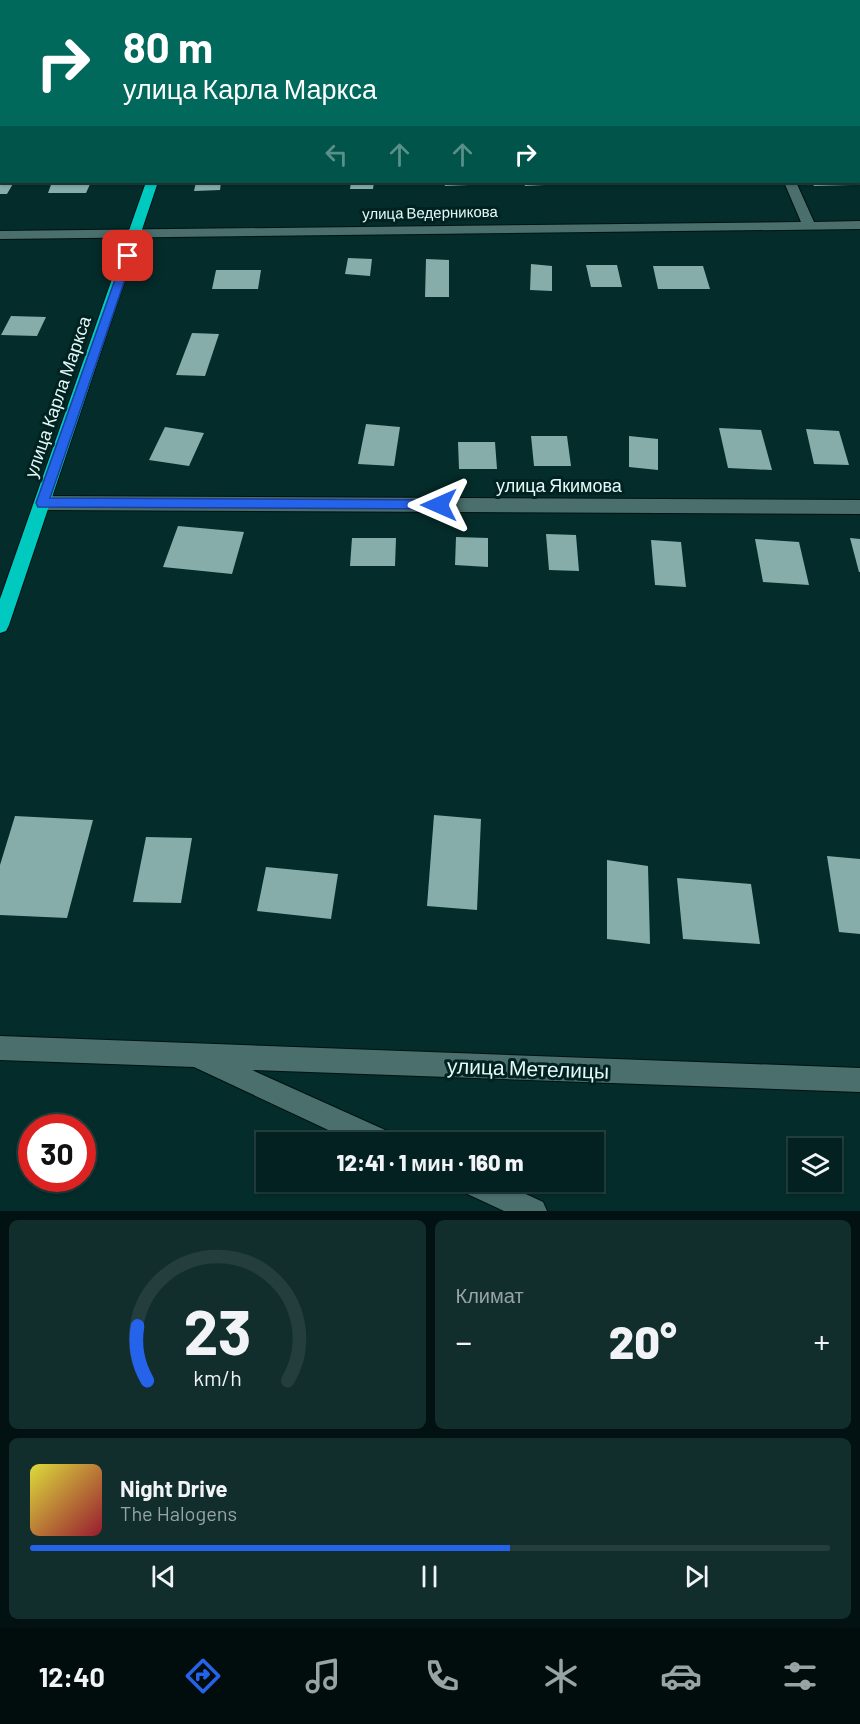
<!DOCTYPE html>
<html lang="ru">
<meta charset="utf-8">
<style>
:root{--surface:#032120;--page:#112e2d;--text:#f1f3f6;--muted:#97a3a5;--line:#243e3e;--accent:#2563eb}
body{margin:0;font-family:Barlow,sans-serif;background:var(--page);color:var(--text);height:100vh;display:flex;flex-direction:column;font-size:22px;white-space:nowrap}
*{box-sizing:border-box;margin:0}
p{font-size:20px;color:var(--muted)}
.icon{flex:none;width:33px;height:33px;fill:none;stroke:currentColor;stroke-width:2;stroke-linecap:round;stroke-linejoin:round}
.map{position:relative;height:1211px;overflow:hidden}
.details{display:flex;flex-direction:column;gap:9px;padding:9px;background:#021212;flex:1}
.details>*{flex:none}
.top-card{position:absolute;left:0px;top:0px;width:861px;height:183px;box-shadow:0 2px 4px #0004,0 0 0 2px var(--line);background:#00695c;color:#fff;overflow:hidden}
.tools{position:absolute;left:788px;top:1138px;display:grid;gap:12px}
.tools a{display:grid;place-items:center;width:54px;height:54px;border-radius:0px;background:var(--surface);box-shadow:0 2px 4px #0004,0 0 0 2px var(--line);font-size:30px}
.speed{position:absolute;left:18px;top:1114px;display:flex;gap:12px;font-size:30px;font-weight:700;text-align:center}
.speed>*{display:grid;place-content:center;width:78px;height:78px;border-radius:50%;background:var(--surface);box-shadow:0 2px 4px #0004,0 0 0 2px var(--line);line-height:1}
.speed .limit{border:9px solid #d22;background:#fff;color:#111}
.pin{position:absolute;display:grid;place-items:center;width:51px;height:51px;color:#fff;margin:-26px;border-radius:12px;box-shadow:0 3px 9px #0006}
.me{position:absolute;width:66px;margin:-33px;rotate:270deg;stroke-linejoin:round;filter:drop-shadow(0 0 4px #0008)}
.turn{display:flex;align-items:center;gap:21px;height:126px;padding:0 24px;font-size:27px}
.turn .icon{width:78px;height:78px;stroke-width:2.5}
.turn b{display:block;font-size:42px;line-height:51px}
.lanes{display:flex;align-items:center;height:57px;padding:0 24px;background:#0003;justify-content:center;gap:30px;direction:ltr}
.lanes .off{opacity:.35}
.big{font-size:45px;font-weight:800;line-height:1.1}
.details .card{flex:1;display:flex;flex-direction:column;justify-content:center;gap:9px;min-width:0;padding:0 21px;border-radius:9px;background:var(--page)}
.details .dial{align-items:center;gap:0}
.dial svg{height:156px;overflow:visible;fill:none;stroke:var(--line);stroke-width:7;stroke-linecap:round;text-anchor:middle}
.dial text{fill:var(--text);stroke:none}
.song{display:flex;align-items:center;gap:18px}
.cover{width:72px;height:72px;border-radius:9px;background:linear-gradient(135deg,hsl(60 70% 55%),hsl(350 70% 35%))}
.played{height:6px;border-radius:3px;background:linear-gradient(90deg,var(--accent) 60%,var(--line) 60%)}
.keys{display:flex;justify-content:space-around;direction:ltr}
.heat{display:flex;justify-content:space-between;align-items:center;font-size:33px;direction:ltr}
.details .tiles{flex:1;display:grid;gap:9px;grid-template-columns:1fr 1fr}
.card:last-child{grid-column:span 2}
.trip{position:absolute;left:256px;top:1132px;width:348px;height:60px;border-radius:0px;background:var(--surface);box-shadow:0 2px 4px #0004,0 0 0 2px var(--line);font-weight:800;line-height:60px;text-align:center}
.tab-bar{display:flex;height:96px;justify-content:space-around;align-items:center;background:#010d0d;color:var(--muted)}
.tab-bar .icon{width:42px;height:42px}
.tab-bar .current{color:var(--accent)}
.tab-bar b{font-size:27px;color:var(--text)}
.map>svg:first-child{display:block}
.building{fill:#86ada9}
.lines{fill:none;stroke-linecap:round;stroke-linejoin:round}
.minor-casing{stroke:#001312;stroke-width:2}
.highway-casing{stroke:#001312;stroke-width:2}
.minor{fill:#4a6f6c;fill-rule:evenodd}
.highway{fill:#00c9c0;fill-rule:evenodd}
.route{fill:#2563eb;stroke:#184099;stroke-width:1.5}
.labels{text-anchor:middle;stroke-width:6;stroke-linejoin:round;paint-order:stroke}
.far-street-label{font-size:15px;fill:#e5f9f7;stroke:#002220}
.street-label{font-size:18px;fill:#e5f9f7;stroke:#002220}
.near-street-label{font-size:21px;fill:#e5f9f7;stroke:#002220}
</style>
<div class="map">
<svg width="860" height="1211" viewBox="0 0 860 1211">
<rect width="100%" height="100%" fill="#042c2a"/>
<path class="building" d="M0,182H14L7,194H0Z
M52,182H91L86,193H48Z
M196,182H221L220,190L194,191Z
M351,182H374L373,189H350Z
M444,182H469V185L445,186Z
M524,182H583V183L525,186Z
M812,182H849L851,185L814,186Z
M348,258L372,259L370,276L345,274Z
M426,259L449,260V297H425Z
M531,264L552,266V291L530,290Z
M586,265H617L622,287H591Z
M653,266H703L710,289H658Z
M216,270H261L258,289H212Z
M11,316L46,317L37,336L1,335Z
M192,333L219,334L205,376L176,375Z
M366,424L400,427L394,466L358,464Z
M165,427L204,433L189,466L149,460Z
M719,428L761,430L772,470L728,468Z
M806,429L839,431L849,465L814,464Z
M531,436H567L571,466H534Z
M629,436L658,439V470L629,467Z
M458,442H495L497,469H459Z
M178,526L244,532L232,574L163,567Z
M546,534L576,535L579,571L549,570Z
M456,537L488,538V567L455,565Z
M352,538H396L395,566H350Z
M850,538L860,539V572H859Z
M755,539L799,542L809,585L763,582Z
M651,540L681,542L686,587L655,585Z
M434,815L481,819L477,910L427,906Z
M15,816L93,820L67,918L0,915V865Z
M146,837L192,838L181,903L133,902Z
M827,856L860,859V934L839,932Z
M607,860L648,866L650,944L607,939Z
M266,867L338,874L331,919L257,911Z
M677,878L751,884L760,944L683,939Z"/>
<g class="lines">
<g class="minor-casing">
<path id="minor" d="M784,182H796L814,222L860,221V229L0,239V231L801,222Z
M42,496L860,500V514L42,510L36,508L34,503L36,498Z
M0,1036L860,1068V1092L252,1070L394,1134L398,1143H356L194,1067L0,1060Z
M457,1182H500L543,1202L547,1211H504L461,1191Z"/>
</g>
<g class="highway-casing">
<path id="highway" d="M203,0H213V2H203Z
M146,182H158L9,625L6,631L0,633V599Z"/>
</g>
<use href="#minor" class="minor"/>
<use href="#highway" class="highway"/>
</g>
<path class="route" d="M124,254L133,256L50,498L439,500L446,505L444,509L38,507L36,503Z"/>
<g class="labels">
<g class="far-street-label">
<text transform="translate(430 213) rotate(-1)" y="5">улица Ведерникова</text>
</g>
<g class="street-label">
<text transform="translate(58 397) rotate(-71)" y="6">улица Карла Маркса</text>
<text x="559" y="492">улица Якимова</text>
</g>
<g class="near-street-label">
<text transform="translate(528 1069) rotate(2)" y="7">улица Метелицы</text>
</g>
</g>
</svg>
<div class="tools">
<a><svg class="icon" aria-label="layers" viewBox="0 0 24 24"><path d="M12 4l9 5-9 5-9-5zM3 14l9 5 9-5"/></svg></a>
</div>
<div class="speed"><div class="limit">30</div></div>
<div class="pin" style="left:128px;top:256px;background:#d93025"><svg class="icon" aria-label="arrive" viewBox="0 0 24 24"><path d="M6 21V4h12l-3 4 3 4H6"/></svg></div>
<svg class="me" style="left:439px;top:505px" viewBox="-20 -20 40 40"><path d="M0-17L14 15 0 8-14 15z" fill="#2563eb" stroke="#fff" stroke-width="4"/></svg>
<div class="trip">12:41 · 1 мин · 160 m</div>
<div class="top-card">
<div class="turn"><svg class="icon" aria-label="right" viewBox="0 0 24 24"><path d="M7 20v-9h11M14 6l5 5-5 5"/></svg><div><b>80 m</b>улица Карла Маркса</div></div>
<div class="lanes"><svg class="icon off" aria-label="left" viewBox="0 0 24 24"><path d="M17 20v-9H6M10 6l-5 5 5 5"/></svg><svg class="icon off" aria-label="ahead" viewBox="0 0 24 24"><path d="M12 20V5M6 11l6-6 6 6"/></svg><svg class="icon off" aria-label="ahead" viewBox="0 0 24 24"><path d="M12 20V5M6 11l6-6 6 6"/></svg><svg class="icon" aria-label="right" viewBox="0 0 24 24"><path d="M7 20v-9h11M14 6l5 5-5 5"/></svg></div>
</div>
</div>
<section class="details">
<div class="tiles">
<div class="card dial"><svg viewBox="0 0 100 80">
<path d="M14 69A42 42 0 1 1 86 69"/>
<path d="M14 69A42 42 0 0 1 9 41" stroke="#2563eb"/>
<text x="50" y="56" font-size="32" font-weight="700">23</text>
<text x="50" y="72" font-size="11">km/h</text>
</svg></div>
<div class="card"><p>Климат</p>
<div class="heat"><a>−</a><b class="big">20°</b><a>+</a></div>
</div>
<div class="card">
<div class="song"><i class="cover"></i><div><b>Night Drive</b><p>The Halogens</p></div></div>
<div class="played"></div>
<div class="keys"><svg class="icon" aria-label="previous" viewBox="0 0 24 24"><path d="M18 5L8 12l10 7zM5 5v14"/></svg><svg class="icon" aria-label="pause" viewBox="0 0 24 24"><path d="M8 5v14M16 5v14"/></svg><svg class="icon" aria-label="next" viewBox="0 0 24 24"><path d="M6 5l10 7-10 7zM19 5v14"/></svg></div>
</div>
</div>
</section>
<nav class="tab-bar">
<b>12:40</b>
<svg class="icon current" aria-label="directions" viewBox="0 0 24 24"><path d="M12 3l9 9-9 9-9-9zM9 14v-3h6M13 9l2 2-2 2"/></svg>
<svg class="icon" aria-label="music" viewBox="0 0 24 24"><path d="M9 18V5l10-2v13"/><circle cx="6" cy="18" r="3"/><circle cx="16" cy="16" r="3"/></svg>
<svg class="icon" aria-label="phone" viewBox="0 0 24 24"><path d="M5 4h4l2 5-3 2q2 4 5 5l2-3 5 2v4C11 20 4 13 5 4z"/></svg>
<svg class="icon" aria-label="climate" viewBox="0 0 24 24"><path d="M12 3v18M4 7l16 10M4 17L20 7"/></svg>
<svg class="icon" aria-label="car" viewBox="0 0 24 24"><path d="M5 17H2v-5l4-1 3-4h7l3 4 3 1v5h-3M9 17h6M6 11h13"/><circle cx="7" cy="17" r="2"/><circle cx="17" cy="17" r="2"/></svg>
<svg class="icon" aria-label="filters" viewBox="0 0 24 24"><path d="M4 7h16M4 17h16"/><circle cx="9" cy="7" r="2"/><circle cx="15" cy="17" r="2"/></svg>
</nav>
